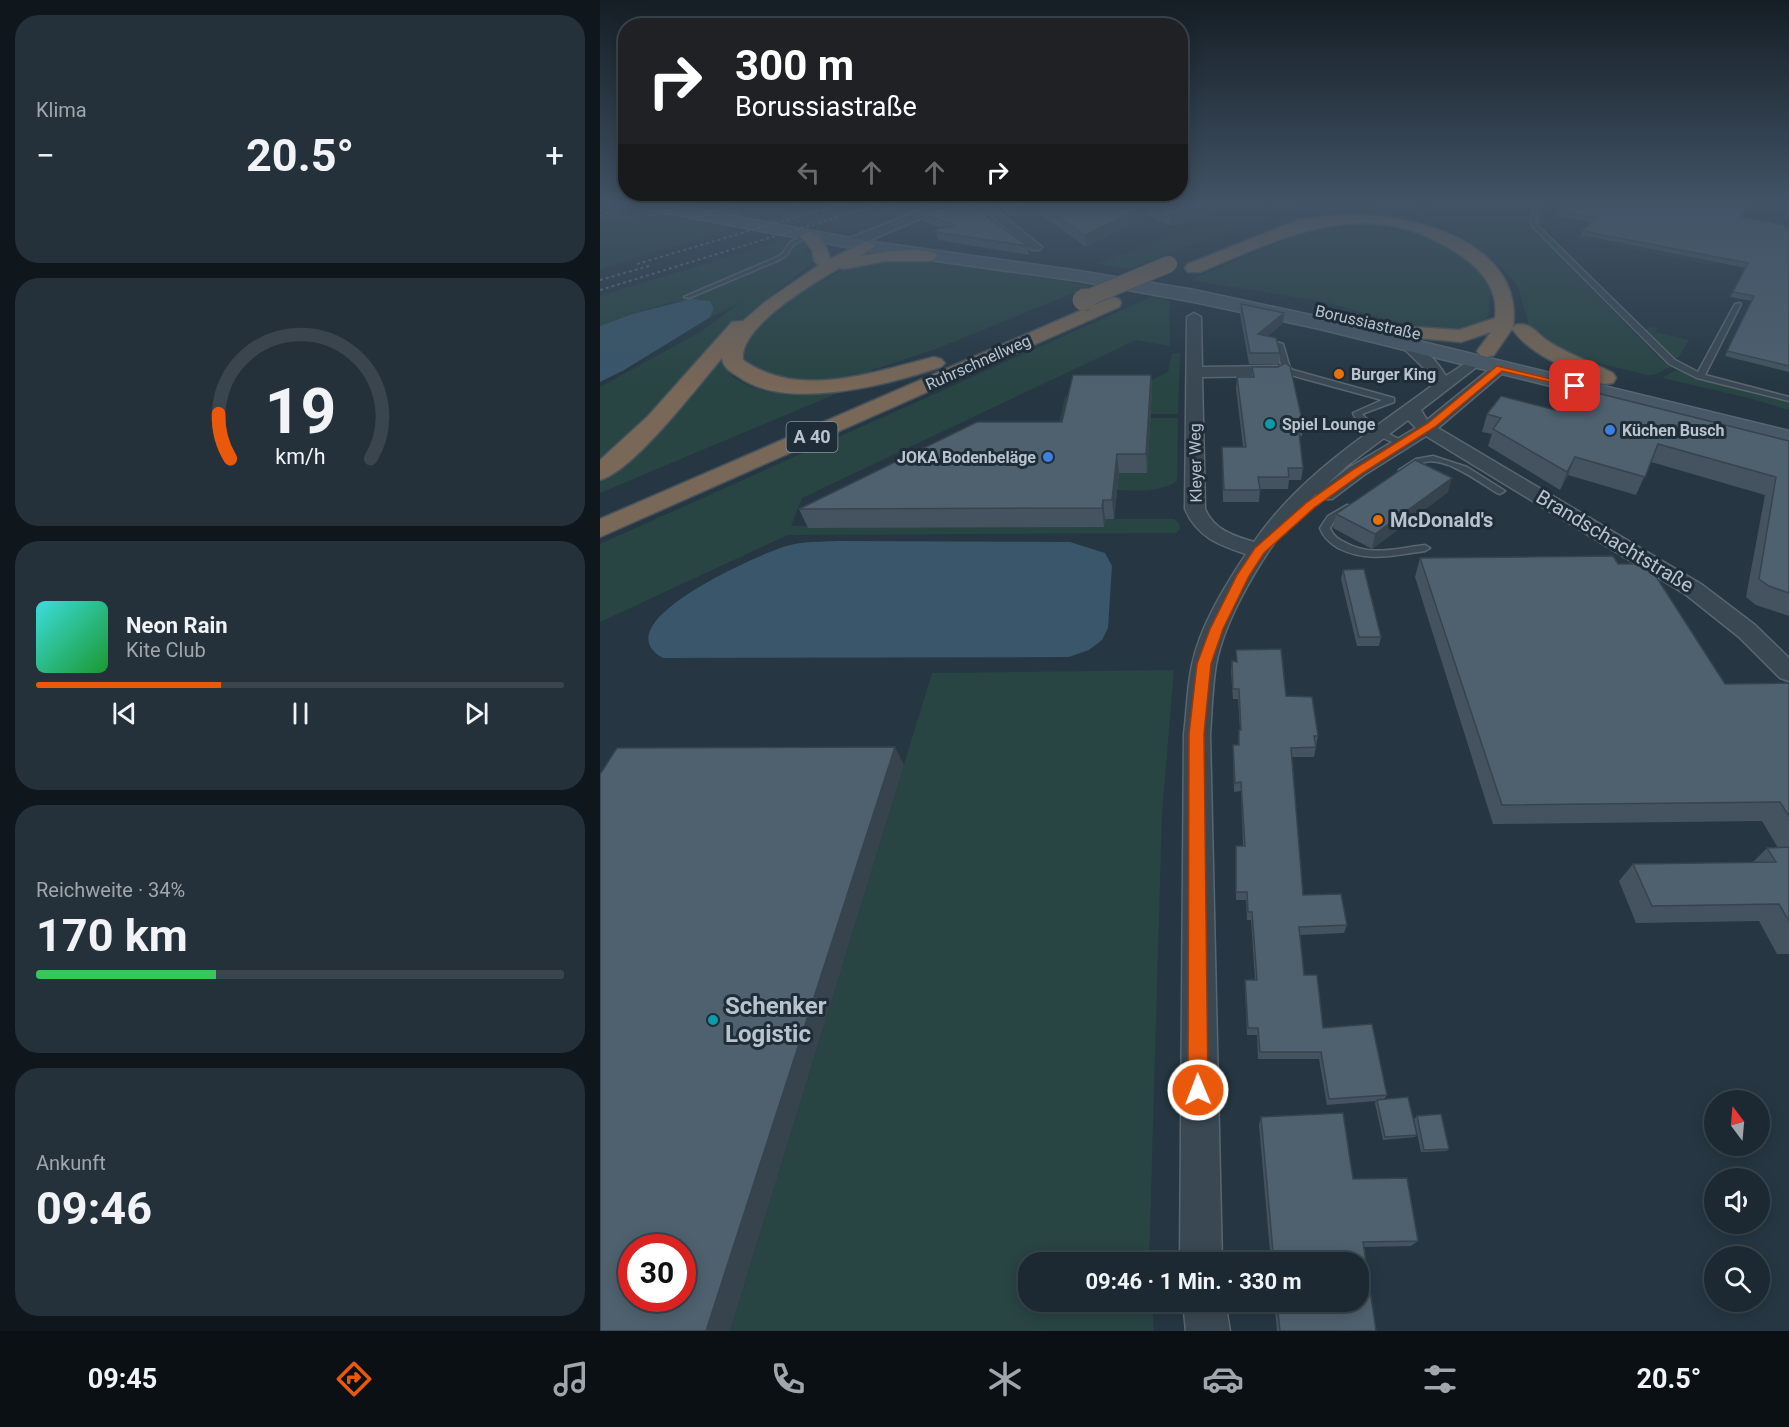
<!DOCTYPE html>
<html lang="de">
<meta charset="utf-8">
<style>
:root{--surface:#1c2932;--page:#25313a;--text:#f1f3f6;--muted:#a0a6ac;--line:#3a454d;--accent:#ea580c}
body{margin:0;font-family:Roboto,sans-serif;background:var(--page);color:var(--text);height:100vh;display:flex;flex-direction:column;font-size:22px;white-space:nowrap}
*{box-sizing:border-box;margin:0}
p{font-size:20px;color:var(--muted)}
.icon{flex:none;width:33px;height:33px;fill:none;stroke:currentColor;stroke-width:2;stroke-linecap:round;stroke-linejoin:round}
.map{position:relative;flex:1;overflow:hidden}
.panel{display:flex;flex-direction:column;gap:15px;padding:15px;background:#0f171c;width:600px}
.panel>*{flex:none}
.top-card{position:absolute;left:18px;top:18px;width:570px;height:183px;border-radius:24px;box-shadow:0 3px 15px #0003,0 0 0 2px var(--line);background:#202124;color:#fff;overflow:hidden}
.needle{width:39px;rotate:344deg}
.controls{position:absolute;left:1104px;top:1090px;display:grid;gap:12px}
.controls a{display:grid;place-items:center;width:66px;height:66px;border-radius:50%;background:var(--surface);box-shadow:0 3px 15px #0003,0 0 0 2px var(--line);font-size:30px}
.speed{position:absolute;left:18px;top:1234px;display:flex;gap:12px;font-size:30px;font-weight:700;text-align:center}
.speed>*{display:grid;place-content:center;width:78px;height:78px;border-radius:50%;background:var(--surface);box-shadow:0 3px 15px #0003,0 0 0 2px var(--line);line-height:1}
.speed .limit{border:9px solid #d22;background:#fff;color:#111}
.pin{position:absolute;display:grid;place-items:center;width:51px;height:51px;color:#fff;margin:-26px;border-radius:12px;box-shadow:0 3px 9px #0006}
.me{position:absolute;width:66px;margin:-33px;rotate:359deg;stroke-linejoin:round;filter:drop-shadow(0 0 4px #0008)}
.turn{display:flex;align-items:center;gap:21px;height:126px;padding:0 18px;font-size:27px}
.turn .icon{width:78px;height:78px;stroke-width:2.5}
.turn b{display:block;font-size:42px;line-height:51px}
.lanes{display:flex;align-items:center;height:57px;padding:0 18px;background:#0003;justify-content:center;gap:30px;direction:ltr}
.lanes .off{opacity:.35}
.big{font-size:45px;font-weight:700;line-height:1.1}
.panel .widget{flex:1;display:flex;flex-direction:column;justify-content:center;gap:9px;min-width:0;padding:0 21px;border-radius:24px;background:var(--page)}
.panel .dial{align-items:center;gap:0}
.dial svg{height:156px;overflow:visible;fill:none;stroke:var(--line);stroke-width:7;stroke-linecap:round;text-anchor:middle}
.dial text{fill:var(--text);stroke:none}
.song{display:flex;align-items:center;gap:18px}
.cover{width:72px;height:72px;border-radius:9px;background:linear-gradient(135deg,hsl(180 70% 55%),hsl(130 70% 35%))}
.played{height:6px;border-radius:3px;background:linear-gradient(90deg,var(--accent) 35%,var(--line) 35%)}
.keys{display:flex;justify-content:space-around;direction:ltr}
.heat{display:flex;justify-content:space-between;align-items:center;font-size:33px;direction:ltr}
.charge{height:9px;border-radius:4px;background:linear-gradient(90deg,#34c759 34%,var(--line) 0)}
.trip{position:absolute;left:418px;top:1252px;width:351px;height:60px;border-radius:24px;background:var(--surface);box-shadow:0 3px 15px #0003,0 0 0 2px var(--line);font-weight:700;line-height:60px;text-align:center}
.tabs{display:flex;height:96px;justify-content:space-around;align-items:center;background:#0b1014;color:var(--muted)}
.tabs .icon{width:42px;height:42px}
.tabs .active{color:var(--accent)}
.tabs b{font-size:27px;color:var(--text)}
main{display:flex;flex:1;min-height:0}
.map>svg:first-child{display:block}
.green{fill:#284443}
.water{fill:#39566a}
.lines{fill:none;stroke-linecap:round;stroke-linejoin:round}
.service-casing{stroke:#596670;stroke-width:3}
.minor-casing{stroke:#596670;stroke-width:3}
.tertiary-casing{stroke:#596670;stroke-width:4}
.secondary-casing{stroke:#596670;stroke-width:3}
.motorway-casing{stroke:#45535d;stroke-width:3}
.service{fill:#3a4853;fill-rule:evenodd}
.minor{fill:#3a4853;fill-rule:evenodd}
.tertiary{fill:#3a4853;fill-rule:evenodd}
.secondary{fill:#485866;fill-rule:evenodd}
.motorway{fill:#796757;fill-rule:evenodd}
.rail{stroke:#5c6d7a;stroke-width:2;stroke-dasharray:3 3;stroke-linecap:butt}
.motorway-bridge-far1-casing{stroke:#45535d;stroke-width:18;stroke-linecap:butt}
.motorway-bridge-casing{stroke:#45535d;stroke-width:23;stroke-linecap:butt}
.motorway-bridge-far1{stroke:#796757;stroke-width:16}
.motorway-bridge{stroke:#796757;stroke-width:21}
.wall{fill:#44535f}
.shaded-wall{fill:#37444e}
.building{fill:#4f616f;stroke:#37444e;stroke-width:1.5;fill-rule:evenodd}
.route{fill:#ea580c;stroke:#983908;stroke-width:1.5}
.food-dot{fill:#e8710a;stroke:#1f2d38;stroke-width:2}
.culture-dot{fill:#0f9aa8;stroke:#1f2d38;stroke-width:2}
.shop-dot{fill:#3f7fe0;stroke:#1f2d38;stroke-width:2}
.labels{text-anchor:middle;stroke-width:6;stroke-linejoin:round;paint-order:stroke}
.far-street-label{font-size:16px;fill:#b8c3cd;stroke:#1f2d38}
.far-poi-label{font-size:16px;font-weight:bold;fill:#b8c3cd;stroke:#1f2d38;text-anchor:start}
.shield{fill:#1f2d38;stroke:#8a96a0;stroke-width:1.5}
.shield-label{font-size:18px;font-weight:bold;fill:#b8c3cd}
.poi-label{font-size:20px;font-weight:bold;fill:#b8c3cd;stroke:#1f2d38;text-anchor:start}
.street-label{font-size:20px;fill:#b8c3cd;stroke:#1f2d38}
.near-poi-label{font-size:24px;font-weight:bold;fill:#b8c3cd;stroke:#1f2d38;text-anchor:start}
</style>
<main>
<section class="panel">
<div class="widget"><p>Klima</p>
<div class="heat"><a>−</a><b class="big">20.5°</b><a>+</a></div>
</div>
<div class="widget dial"><svg viewBox="0 0 100 80">
<path d="M14 69A42 42 0 1 1 86 69"/>
<path d="M14 69A42 42 0 0 1 8 46" stroke="#ea580c"/>
<text x="50" y="56" font-size="32" font-weight="700">19</text>
<text x="50" y="72" font-size="11">km/h</text>
</svg></div>
<div class="widget">
<div class="song"><i class="cover"></i><div><b>Neon Rain</b><p>Kite Club</p></div></div>
<div class="played"></div>
<div class="keys"><svg class="icon" aria-label="previous" viewBox="0 0 24 24"><path d="M18 5L8 12l10 7zM5 5v14"/></svg><svg class="icon" aria-label="pause" viewBox="0 0 24 24"><path d="M8 5v14M16 5v14"/></svg><svg class="icon" aria-label="next" viewBox="0 0 24 24"><path d="M6 5l10 7-10 7zM19 5v14"/></svg></div>
</div>
<div class="widget"><p>Reichweite · 34%</p><b class="big">170 km</b><div class="charge"></div></div>
<div class="widget"><p>Ankunft</p><b class="big">09:46</b></div>
</section>
<div class="map">
<svg width="1189" height="1331" viewBox="0 0 1189 1331">
<rect width="100%" height="100%" fill="#263743"/>
<path class="green" d="M306,202H336L272,227L259,228L234,224Z
M653,202H705L529,269L496,264L610,222L609,216Z
M780,202H812L824,218L840,230C807,216 770,218 735,219Z
M828,202H936L928,215L927,223L1060,359L1070,367L1053,375H1047L982,359L953,346L930,329L918,287L904,270L882,251L837,219L828,209Z
M32,209L136,228L0,269V219Z
M750,222L811,227L860,251L881,274L891,292L889,315L882,324L866,329L842,331L788,320L725,302L590,280L704,232Z
M974,234L1113,262L1112,265L972,237Z
M183,240L206,244V253L216,252L210,265L133,326L31,435L0,460V387L102,331L141,302L109,318L114,309L110,301C72,297 35,313 0,326V296Z
M287,260C356,260 424,275 491,286L336,349L272,370L273,372C238,378 192,388 158,371C153,368 148,363 144,359V343L158,323L180,304L250,266Z
M553,296L570,301V346L536,340L202,498L191,526L503,527L505,519H574L579,523L580,529L576,533L188,535L0,622V544Z
M1049,327L1058,328L1055,332L1089,340L1078,358H1074L1046,330Z
M580,353L578,414H550L466,434H456L465,397L495,383H545L568,372L572,354Z
M119,359C124,364 128,374 136,379C168,401 214,390 250,388L0,493V482C51,444 79,408 119,359Z
M1076,370L1098,379L1189,402V410L1149,398L1062,378Z
M550,418H578L577,481C557,494 531,490 509,490Z
M574,670L562,813L549,1263H429V1302H552L554,1331H130L332,673Z"/>
<path class="water" d="M91,299L110,301L114,309L109,318L24,370L0,382V326L32,314Z
M237,541L470,542L505,553L512,566L508,628L502,640L489,650L469,657L63,658C0,623 160,554 186,546C203,541 220,542 237,541Z"/>
<g class="lines">
<g class="service-casing">
<path id="service" d="M937,202H943L936,218L937,225L1075,360L1098,372L1135,304L1140,303L1141,304L1105,375L1189,397V401L1097,378L1069,364L932,226L930,218Z
M207,235L212,236L194,244L186,256L179,260L89,298L84,297L175,258L182,254L190,242Z
M676,342L683,344L690,368L693,370L794,398V402L762,414L773,426L805,442V446C798,446 768,431 761,425C757,422 755,418 753,413L782,400L687,374L682,369Z
M833,456L867,467L905,491L900,494L897,493C879,482 846,457 825,462C817,463 811,470 804,473L799,470L816,459Z
M747,505L750,506V510L735,520L730,528C733,536 739,540 746,543C772,557 798,548 825,545L830,548L825,551C794,555 768,563 738,548C730,543 723,537 720,528L728,516Z"/>
</g>
<g class="minor-casing">
<path id="minor" d="M140,202H153L136,213L108,220L102,217Z
M374,202H386L442,247L440,250H432Z
M594,313L601,317L602,367L677,366L685,371L677,376L602,377L605,509C614,530 634,536 654,542C699,476 770,432 833,385L827,371L800,345L807,341C823,345 838,363 846,376L875,357L883,362L821,410L827,420L895,365H905L908,368L905,371L838,428L1101,584L1155,625L1189,658V681L1180,678L1139,637L1085,594L826,436L764,475L732,499H718L716,494C677,529 625,613 616,665C612,688 612,711 610,734L622,1263H580L584,734C587,711 587,688 592,665C600,626 625,586 646,554C619,545 597,537 585,509L587,317ZM808,420L816,428L750,467L725,486L748,465Z
M583,1302H625L630,1331H586Z"/>
</g>
<g class="tertiary-casing">
<path id="tertiary" d="M340,202H358L256,246H246L244,243L246,240Z"/>
</g>
<g class="secondary-casing">
<path id="secondary" d="M24,202H57L267,241L479,271L594,290L720,317L1189,431V445L720,329L594,302L479,281L267,251L31,206Z"/>
</g>
<g class="motorway-casing">
<path id="motorway" d="M741,215C808,212 925,240 913,328L915,325C930,321 936,333 948,341C968,354 991,362 1013,373L1016,378L1013,383L1005,384L997,383C969,368 932,357 912,329L894,355L887,357L880,355L877,351L891,332L861,342L808,337L805,333L808,329L815,327L859,330L895,318C899,292 883,271 863,257C771,192 691,234 600,272H588L585,268L588,264L698,220Z
M209,231C221,234 228,248 230,259L267,241L275,246L261,256C277,253 328,244 338,256L330,261H286L244,269L239,268C214,283 138,327 143,360C200,400 273,372 334,357L341,359L345,363L341,367C290,384 187,412 139,377C131,372 123,368 122,358C97,387 34,471 0,480V460L48,416L132,322L143,321L165,302L219,265L214,261L212,250L201,236Z
M512,297L519,299L521,303L519,307L0,537V519Z"/>
</g>
<use href="#service" class="service"/>
<use href="#minor" class="minor"/>
<use href="#tertiary" class="tertiary"/>
<use href="#secondary" class="secondary"/>
<use href="#motorway" class="motorway"/>
<path class="rail" d="M0,216L46,202
M37,264L247,202
M0,280L49,266
M0,290L286,202"/>
<g class="motorway-bridge-far1-casing">
<path id="motorway-bridge-far1" d="M483,300L569,264"/>
</g>
<g class="motorway-bridge-casing">
<path id="motorway-bridge" d="M483,300L486,299"/>
</g>
<use href="#motorway-bridge-far1" class="motorway-bridge-far1"/>
<use href="#motorway-bridge" class="motorway-bridge"/>
</g>
<path class="wall" d="M392,202H646L603,216V218L571,226L549,216L486,247L441,215L412,217Z
M1151,202L1141,217L1189,226V372L1125,356L1152,301L1130,297L1146,268L981,235L982,231L991,222L958,216L959,212Z
M320,213L428,246L429,255L338,240L336,232L342,228L322,221Z
M641,304L683,323L668,336L680,353L679,364H649L640,314Z
M652,367L703,424L702,436H699L703,468L701,480H689L688,489H660L659,502H623L622,447H643L636,388L637,377H652Z
M551,375L552,393L547,473H519L514,519H505L504,527L208,528L199,509L462,422Z
M955,410L1189,441V616L1156,605L1146,597L1165,495L1051,462L1036,495L968,475L960,490L888,446L892,434L882,432L887,414Z
M848,492L772,549L733,528L736,514Z
M820,558L1018,564L1125,684L1189,683V954H1177L1159,921L1036,923L1019,881L1033,864L1152,863L1167,848H1178L1162,821L893,824L815,577Z
M743,570L781,637L779,646H757L741,579Z
M636,650L686,696L718,736L714,757H691L703,895L747,925L744,933L700,935L704,975L723,1028L787,1095L784,1099L817,1135L815,1137L783,1140L775,1103L776,1101L727,1105L719,1059H658L657,1035H647L645,987V980H655L651,920H647L646,900H636V846H643L641,791L634,792L633,754V745H638L639,730H640L638,699H633L631,671L632,661L636,662Z
M817,1116L849,1149L846,1151L821,1152L814,1119Z
M661,1117L753,1179L818,1241L811,1246L763,1247L776,1331H677L674,1302H759V1263H671L659,1125Z"/>
<path class="shaded-wall" d="M167,202H194L195,207L141,213L138,206Z
M612,202H646L603,216V218L571,226V215Z
M439,204L441,215L412,217L411,206Z
M548,205L549,216L486,247L485,235Z
M684,313L683,323L657,345L658,334Z
M551,375L552,393L547,473L546,454Z
M517,454L519,473L514,519L512,500Z
M975,457L968,475L960,490L967,472Z
M852,478L848,492L772,549L775,534Z
M503,500L505,519L504,527L502,508Z
M295,747L304,765L130,1331H106Z"/>
<path class="building" d="M142,202H167L138,206Z
M405,202H612L601,206L604,207L571,215L548,205L485,235L439,204L411,206Z
M969,202H1150L1141,217L1189,226V366L1127,351L1154,296L1133,292L1148,263L982,231L995,218L959,212Z
M368,203L428,246L336,232V229L356,226L320,213Z
M641,304L684,313L658,334L676,338L680,353H650Z
M685,363L690,366L703,424H698L703,468H688L689,477H658L660,490H624L622,447H646L637,377H654L652,367H678Z
M473,375H551L546,454H517L512,500H503L502,508L199,509L377,422H462Z
M969,386L1189,441V593L1169,586L1159,579L1176,477L1058,444L1045,477L975,457L967,472L893,429L901,418L887,414L901,396L955,410Z
M815,460L852,478L775,534L736,514Z
M1013,556L1018,564H1048L1125,684L1189,683V816L1180,802L902,805L820,558Z
M764,569L781,637H759L743,570Z
M681,649L686,696L712,697L718,736H714L716,747L691,748L703,895L741,894L747,925L699,927L704,975H717L723,1028L772,1024L787,1095L729,1099L721,1052H660L658,1028H648L645,980H657L652,912H648L647,892H636V846H645L641,782L635,783L633,745H639V730H641L639,689H633L632,661L637,662L636,650Z
M295,747L106,1331H0V773H1L17,748ZM32,1248H82V1299H32Z
M1189,847V921L1179,904L1052,906L1033,864L1176,862L1167,848Z
M808,1097L817,1135L785,1137L777,1100Z
M743,1113L753,1179L807,1178L818,1241L763,1242L776,1331H680L677,1302H759V1263H674L661,1117Z
M841,1114L849,1149L824,1150L817,1116Z"/>
<linearGradient id="sky" x2="0" y2="1"><stop stop-color="#151e25"/><stop offset="0.52" stop-color="#415366"/><stop offset="1" stop-color="#415366" stop-opacity="0"/></linearGradient>
<rect width="1189" height="389" fill="url(#sky)"/>
<path class="route" d="M897,366L980,386L975,388L902,371L835,427L761,474L714,508L664,553L649,576L623,629L611,664L604,734L608,1090L605,1097L598,1100L591,1097L588,1090L589,734L597,664L610,629L637,575L655,548L706,503L754,469L828,423Z"/>
<g class="food-dot">
<circle cx="739" cy="374" r="6"/>
<circle cx="778" cy="520" r="6"/>
</g>
<g class="culture-dot">
<circle cx="670" cy="424" r="6"/>
<circle cx="113" cy="1020" r="6"/>
</g>
<g class="shop-dot">
<circle cx="1010" cy="430" r="6"/>
<circle cx="448" cy="457" r="6"/>
</g>
<g class="labels">
<g class="far-street-label">
<text transform="translate(768 322) rotate(13)" y="6">Borussiastraße</text>
<text transform="translate(378 362) rotate(-24)" y="6">Ruhrschnellweg</text>
<text transform="translate(595 463) rotate(-91)" y="6">Kleyer Weg</text>
</g>
<g class="far-poi-label">
<text x="751" y="380">Burger King</text>
<text x="682" y="430">Spiel Lounge</text>
<text x="1022" y="436">Küchen Busch</text>
<text x="436" y="463" text-anchor="end">JOKA Bodenbeläge</text>
</g>
<rect class="shield" x="186.5" y="422" width="51" height="30" rx="4.5"/>
<g class="shield-label">
<text x="212" y="443">A 40</text>
</g>
<g class="poi-label">
<text x="790" y="527">McDonald's</text>
</g>
<g class="street-label">
<text transform="translate(1015 541) rotate(31)" y="7">Brandschachtstraße</text>
</g>
<g class="near-poi-label">
<text x="125" y="1014">Schenker<tspan x="125" dy="28">Logistic</tspan></text>
</g>
</g>
</svg>
<div class="controls">
<a><svg class="needle" viewBox="-14 -14 28 28"><path d="M0-13l5 13h-10z" fill="#e53935"/><path d="M0 13l5-13h-10z" fill="#a0a6ac"/></svg></a>
<a><svg class="icon" aria-label="sound" viewBox="0 0 24 24"><path d="M4 9h4l5-4v14l-5-4H4zM17 9q2 3 0 6"/></svg></a>
<a><svg class="icon" aria-label="search" viewBox="0 0 24 24"><circle cx="10" cy="10" r="6"/><path d="M15 15l6 6"/></svg></a>
</div>
<div class="speed"><div class="limit">30</div></div>
<div class="pin" style="left:975px;top:386px;background:#d93025"><svg class="icon" aria-label="arrive" viewBox="0 0 24 24"><path d="M6 21V4h12l-3 4 3 4H6"/></svg></div>
<svg class="me" style="left:598px;top:1090px" viewBox="-20 -20 40 40"><circle r="17" fill="#ea580c" stroke="#fff" stroke-width="3"/><path d="M0-11L8 9 0 5-8 9z" fill="#fff"/></svg>
<div class="trip">09:46 · 1 Min. · 330 m</div>
<div class="top-card">
<div class="turn"><svg class="icon" aria-label="right" viewBox="0 0 24 24"><path d="M7 20v-9h11M14 6l5 5-5 5"/></svg><div><b>300 m</b>Borussiastraße</div></div>
<div class="lanes"><svg class="icon off" aria-label="left" viewBox="0 0 24 24"><path d="M17 20v-9H6M10 6l-5 5 5 5"/></svg><svg class="icon off" aria-label="ahead" viewBox="0 0 24 24"><path d="M12 20V5M6 11l6-6 6 6"/></svg><svg class="icon off" aria-label="ahead" viewBox="0 0 24 24"><path d="M12 20V5M6 11l6-6 6 6"/></svg><svg class="icon" aria-label="right" viewBox="0 0 24 24"><path d="M7 20v-9h11M14 6l5 5-5 5"/></svg></div>
</div>
</div>
</main>
<nav class="tabs">
<b>09:45</b>
<svg class="icon active" aria-label="directions" viewBox="0 0 24 24"><path d="M12 3l9 9-9 9-9-9zM9 14v-3h6M13 9l2 2-2 2"/></svg>
<svg class="icon" aria-label="music" viewBox="0 0 24 24"><path d="M9 18V5l10-2v13"/><circle cx="6" cy="18" r="3"/><circle cx="16" cy="16" r="3"/></svg>
<svg class="icon" aria-label="phone" viewBox="0 0 24 24"><path d="M5 4h4l2 5-3 2q2 4 5 5l2-3 5 2v4C11 20 4 13 5 4z"/></svg>
<svg class="icon" aria-label="climate" viewBox="0 0 24 24"><path d="M12 3v18M4 7l16 10M4 17L20 7"/></svg>
<svg class="icon" aria-label="car" viewBox="0 0 24 24"><path d="M5 17H2v-5l4-1 3-4h7l3 4 3 1v5h-3M9 17h6M6 11h13"/><circle cx="7" cy="17" r="2"/><circle cx="17" cy="17" r="2"/></svg>
<svg class="icon" aria-label="filters" viewBox="0 0 24 24"><path d="M4 7h16M4 17h16"/><circle cx="9" cy="7" r="2"/><circle cx="15" cy="17" r="2"/></svg>
<b>20.5°</b>
</nav>
